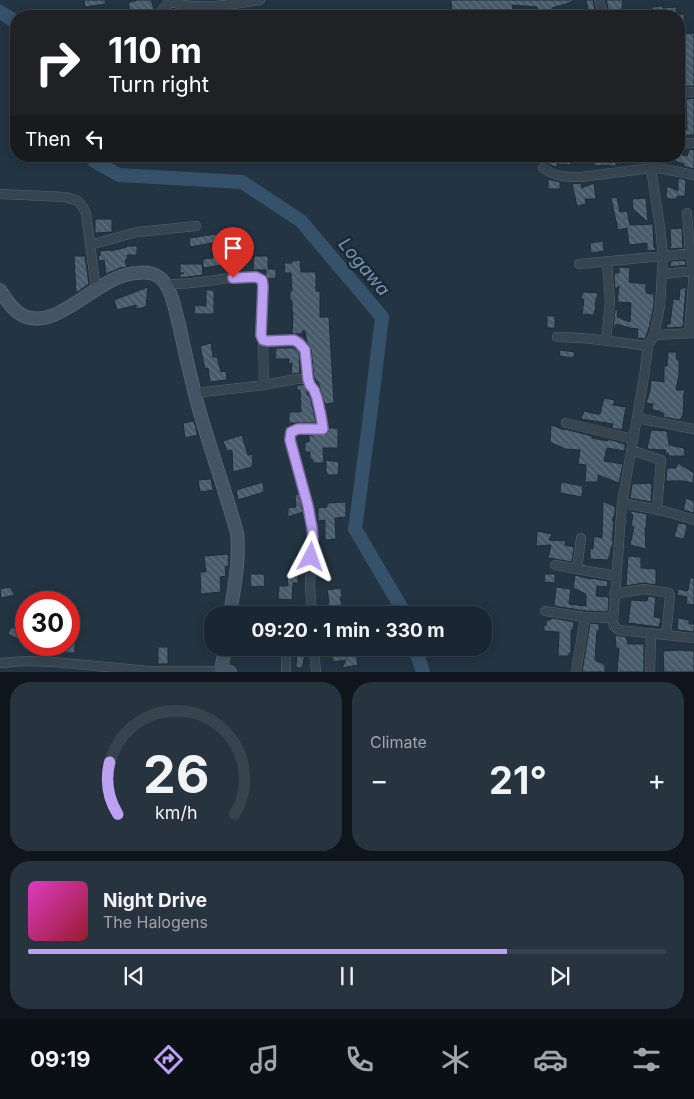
<!DOCTYPE html>
<meta charset="utf-8">
<style>
:root{--surface:#1a2732;--page:#27333e;--text:#f1f3f6;--muted:#9fa5ac;--line:#38444d;--accent:#bca0f2}
body{margin:0;font-family:Inter,sans-serif;background:var(--page);color:var(--text);height:100vh;display:flex;flex-direction:column;font-size:19px;white-space:nowrap}
*{box-sizing:border-box;margin:0}
p{font-size:16px;color:var(--muted)}
.icon{flex:none;width:28px;height:28px;fill:none;stroke:currentColor;stroke-width:2;stroke-linecap:round;stroke-linejoin:round}
.map{position:relative;height:672px;overflow:hidden}
.details{display:flex;flex-direction:column;gap:10px;padding:10px;background:#0e151c;flex:1}
.details>*{flex:none}
.top-card{position:absolute;left:10px;top:10px;width:675px;height:152px;border-radius:20px;box-shadow:0 2px 12px #0003,0 0 0 1px var(--line);background:#202124;color:#fff;overflow:hidden}
.speed{position:absolute;left:15px;top:591px;display:flex;gap:10px;font-size:25px;font-weight:700;text-align:center}
.speed>*{display:grid;place-content:center;width:65px;height:65px;border-radius:50%;background:var(--surface);box-shadow:0 2px 12px #0003,0 0 0 1px var(--line);line-height:1}
.speed .limit{border:8px solid #d22;background:#fff;color:#111}
.pin{position:absolute;display:grid;place-items:center;width:42px;height:42px;color:#fff;margin:-51px -21px;border-radius:50% 50% 50% 0;rotate:-45deg;box-shadow:0 0 5px #0007}
.pin .icon{rotate:45deg}
.me{position:absolute;width:55px;margin:-28px;rotate:4deg;stroke-linejoin:round;filter:drop-shadow(0 0 4px #0008)}
.turn{display:flex;align-items:center;gap:18px;height:105px;padding:0 15px;font-size:22px}
.turn .icon{width:65px;height:65px;stroke-width:2.5}
.turn b{display:block;font-size:35px;line-height:42px}
.then{display:flex;align-items:center;height:48px;padding:0 15px;background:#0003;gap:10px;font-size:19px}
.big{font-size:38px;font-weight:700;line-height:1.1}
.details .widget{flex:1;display:flex;flex-direction:column;justify-content:center;gap:8px;min-width:0;padding:0 18px;border-radius:20px;background:var(--page)}
.details .dial{align-items:center;gap:0}
.dial svg{height:130px;overflow:visible;fill:none;stroke:var(--line);stroke-width:7;stroke-linecap:round;text-anchor:middle}
.dial text{fill:var(--text);stroke:none}
.song{display:flex;align-items:center;gap:15px}
.cover{width:60px;height:60px;border-radius:8px;background:linear-gradient(135deg,hsl(310 70% 55%),hsl(350 70% 35%))}
.played{height:5px;border-radius:2px;background:linear-gradient(90deg,var(--accent) 75%,var(--line) 75%)}
.keys{display:flex;justify-content:space-around;direction:ltr}
.heat{display:flex;justify-content:space-between;align-items:center;font-size:28px;direction:ltr}
.details .tiles{flex:1;display:grid;gap:10px;grid-template-columns:1fr 1fr}
.widget:last-child{grid-column:span 2}
.trip{position:absolute;left:204px;top:606px;width:288px;height:50px;border-radius:20px;background:var(--surface);box-shadow:0 2px 12px #0003,0 0 0 1px var(--line);font-weight:700;line-height:50px;text-align:center}
.menu{display:flex;height:80px;justify-content:space-around;align-items:center;background:#0a1014;color:var(--muted)}
.menu .icon{width:35px;height:35px}
.menu .selected{color:var(--accent)}
.menu b{font-size:22px;color:var(--text)}
.map>svg:first-child{display:block}
.lines{fill:none;stroke-linecap:round;stroke-linejoin:round}
.river{stroke:#35526a;stroke-width:14}
.building{fill:url(#building-back-hatch);stroke:#1e2c38}
.minor-casing{stroke:#55636f;stroke-width:10}
.secondary-casing{stroke:#55636f;stroke-width:14}
.minor{stroke:#374551;stroke-width:9}
.secondary{stroke:#455465;stroke-width:12}
.route-casing{stroke:#7a689d;stroke-width:12}
.route{stroke:#bca0f2;stroke-width:9}
.labels{text-anchor:middle;stroke-width:5;stroke-linejoin:round;paint-order:stroke}
.water-label{font-size:18px;font-style:italic;fill:#7195b2;stroke:#1c2a36}
</style>
<div class="map">
<svg width="694" height="672" viewBox="0 0 694 672">
<defs>
<pattern id="building-back-hatch" width="6" height="6" patternUnits="userSpaceOnUse" patternTransform="scale(1.25)"><rect width="6" height="6" fill="#485b6b"/><path d="M-1 5l2 2M0 0l6 6M5-1l2 2" fill="none" stroke="#60717f"/></pattern>
</defs>
<rect width="100%" height="100%" fill="#233442"/>
<g class="lines">
<path class="river" d="M0,12L16,22
M92,156L94,161L119,175L242,182L301,221L382,317L370,416L355,529L401,607L404,615
M415,648L423,672"/>
</g>
<path class="building" d="M84,0H105L106,4L85,7Z
M137,0H151L154,9L150,15L146,16H131L128,3Z
M451,0H572V2L552,8L553,11L538,12L537,7L512,5L514,16H477V14L452,16Z
M586,0H593L595,10L588,11L589,16H578V10L588,9Z
M606,0H623L621,16H610Z
M663,6V8L676,7L677,16H653L652,7Z
M172,9L192,13L191,16H169V12Z
M239,10L241,16H216V14Z
M684,14L685,34L694,33V86L679,87V15Z
M694,98V135H687V137L679,138V128L687,130L686,99Z
M694,149V169L683,166L684,164L678,162L666,156H679V154L687,156L689,150Z
M547,156H572L571,165L557,164V167L553,166L548,164Z
M594,156H616V166H609V165L594,166Z
M678,178L686,180L685,195L687,196H677V199H669L666,196L667,186L678,191Z
M548,179L560,182V189H548Z
M581,183L582,188L594,183L596,199H585L586,204L577,206L572,184Z
M617,197L620,212L627,211L630,225L653,224L654,248H656V250L647,251V243L629,245L627,228L618,230L611,198Z
M646,198L648,222L633,209L632,199Z
M95,219H112V232L95,233Z
M682,228L683,248L670,249V246H671L670,229Z
M216,234L217,242L190,247L189,238Z
M603,241L604,251L591,253L590,243Z
M127,246H137V255H127L128,259L125,260L127,267L120,268L106,274L104,260L99,261L98,256H100V251L110,250V251L127,247Z
M213,252L222,253V265L203,268V259L213,258Z
M74,256H85L89,284L76,293Z
M254,256H268V269H276V279L267,278L266,276V270H253Z
M300,260L301,272H316V291H320V317H329L334,403L325,404L318,382H317L314,377L311,349L307,343L305,331H302V334H292L293,312H292V300H290V291H292L291,273H285L284,263H292V261Z
M685,260L686,265L670,267L671,261Z
M180,264H202L203,275L180,278V274L184,273H180Z
M619,267L630,268L629,282L646,284V293L654,294V305L649,328L645,339L637,338L638,329L630,328L616,324L614,331H613L615,309L618,310L617,317L630,322L631,303L617,302L619,286L615,289L614,273H619Z
M148,287L146,307L136,309V305L117,310L114,300Z
M686,287L683,327L667,328L666,324H670L673,299L679,300L680,289Z
M206,290H214V314H194L195,305L206,306Z
M583,292L598,293L595,304L596,305L594,315L582,314L584,299H581Z
M547,316H555V328H547Z
M211,343L213,357H217L221,372L226,371L227,380L210,382L208,368L205,369L200,346Z
M290,347L294,348L299,352L300,373L291,374L292,363L288,364L289,359H275L276,348H290Z
M560,350L575,352L573,358L559,356Z
M668,352H676L677,360H679V375L676,390H685L683,398L684,399L683,415L680,420L663,417L664,414L659,411L652,410L653,404L646,403L650,391L651,380L664,382V366H667Z
M297,385H304L307,391V395H309L311,400L316,423H289V412H301L300,390H297Z
M604,398L615,400L613,405L626,407L622,430L612,428L613,424L581,419L584,411L596,414H600Z
M194,421L198,435L185,438L183,423Z
M551,425L565,430V429L592,436V438L608,441V439L625,444V451L607,448L604,461L623,464L619,483L598,475V482H585L586,465L578,464L580,450L565,449L550,442Z
M329,428H338V448H323L324,463H313L312,459H310V452H305V442H309V435L326,434L328,432Z
M651,430L667,431L669,445L684,448L685,456H669L668,453L665,455L666,450L647,449Z
M242,435L248,455L253,454L252,467L233,472L232,450L227,451L223,441Z
M326,460L339,462L338,475H328L326,472Z
M678,463L694,473L693,483L683,481H666L667,468H676Z
M211,479L213,490L200,492L198,480Z
M263,482L264,492L238,500L236,490Z
M561,482L583,486L582,497L560,493Z
M651,483V485L652,486L651,502L630,498L632,484Z
M299,494L303,512L288,517V508L296,507L295,495Z
M686,498L694,501V513L683,510Z
M603,501L615,507V513L612,521L614,522L612,540L613,541V544L610,551H611L608,560L590,559V548L593,549L594,536L602,538Z
M346,502V517L335,518L336,539L325,540V520L318,521V508L327,507V503Z
M631,511L647,514L646,528H645L646,549L630,545L634,527L631,526L633,515L631,514Z
M678,523L685,524L687,526L684,539L674,537Z
M537,531L552,534L549,540L566,541L565,545L574,547L572,562L548,558L551,545L536,546Z
M228,554L229,565L225,567L226,576L220,577L221,592L201,594L200,572H206L204,556Z
M628,556L641,557V568L656,569V585L643,583L626,586Z
M298,572V583H293L292,600L278,599L279,586H288L287,573Z
M250,574H264L265,586L251,587Z
M545,574H555V583L544,582Z
M575,575L590,579V578L608,581L607,587L597,586L596,596L609,597L608,612L586,611L554,606L556,587L571,589L569,604L586,606V594L573,588Z
M690,578H694V605L686,604L687,597L677,595L678,589L687,591L688,590Z
M10,587L15,595L1,598L0,589Z
M341,588L342,597H340L344,615H329L328,602H329L327,590Z
M648,596L656,597L654,617L661,618L659,627L628,623L631,600L647,601Z
M244,606L258,607L257,615H243Z
M553,618L574,622L573,630H571V653H569V656H558L559,632L544,631V625H546L547,620H550V619Z
M678,618L689,620V624H694V632L677,630Z
M590,623L599,624V631H597L595,660L605,665V672H582Z
M11,627L21,632L18,639L8,634Z
M615,635L626,637L628,644H644V672H617L619,648H616Z
M69,637H75V653H67V652L45,653V645H69Z
M158,647H168V664H158Z
M331,648H342L343,649L359,648L360,654H356L358,665L342,668L346,660L333,662Z
M679,650L694,651V672H664L663,651Z
M297,653L305,655L302,668L296,667Z"/>
<g class="lines">
<g class="minor-casing">
<path id="minor" d="M168,0C190,12 235,4 260,0
M599,0L604,16
M156,16L171,2
M679,93L694,92
M679,144L694,143
M649,156L660,227L663,256L660,306L654,335L648,346L644,377L622,503L613,622L614,626L619,630L694,638
M543,168C556,177 565,177 581,177L651,168L664,169L694,175
M0,194L66,197L78,201L82,206L86,213L96,289
M687,213L690,254L694,271L689,333
M90,245L137,232L196,226
M579,264L694,253
M663,274L694,271
M167,284C175,284 183,284 191,283C210,282 242,273 260,279L263,283L261,335L263,339L267,341L294,340L302,346L305,350L308,379L311,385L314,390L317,398L321,416L323,429H298L291,432L290,436L308,506L312,528L310,586L312,615
M654,335L694,333
M557,337C588,337 618,342 648,346
M263,339L264,385
M606,340L610,301L607,262
M195,393L264,385L296,379H308
M637,418L694,429
M566,423L633,439
M631,450L661,460L657,510
M622,503L664,511L694,520
M555,565L616,576
M577,569L581,538
M614,594L644,589L669,593L670,596L666,635
M545,611L585,617L612,618
M286,648V672
M314,648L316,672
M0,663L25,661L54,662L149,671H221
M576,672L585,617
M650,672L651,633"/>
</g>
<g class="secondary-casing">
<path id="secondary" d="M0,290C6,299 12,310 22,315C58,334 98,273 138,273C145,272 153,273 159,277C172,286 176,314 180,329C185,353 191,378 197,402C209,446 225,489 237,533C240,562 234,587 230,615
M225,648L221,671L230,672"/>
</g>
<use href="#minor" class="minor"/>
<use href="#secondary" class="secondary"/>
</g>
<g class="lines">
<g class="route-casing">
<path id="route" d="M233,278L256,277L262,280L263,286L261,335L263,340L267,341L294,340L299,343L305,350L308,379L310,385L314,390L317,398L321,416L323,429H298L291,432L290,440L308,506L312,528L313,537L311,557"/>
</g>
<use href="#route" class="route"/>
</g>
<g class="labels">
<g class="water-label">
<text transform="translate(364 267) rotate(50)" y="6">Logawa</text>
</g>
</g>
</svg>
<div class="speed"><div class="limit">30</div></div>
<div class="pin" style="left:233px;top:278px;background:#d93025"><svg class="icon" aria-label="arrive" viewBox="0 0 24 24"><path d="M6 21V4h12l-3 4 3 4H6"/></svg></div>
<svg class="me" style="left:311px;top:557px" viewBox="-20 -20 40 40"><path d="M0-17L14 15 0 8-14 15z" fill="#bca0f2" stroke="#fff" stroke-width="4"/></svg>
<div class="trip">09:20 · 1 min · 330 m</div>
<div class="top-card">
<div class="turn"><svg class="icon" aria-label="right" viewBox="0 0 24 24"><path d="M7 20v-9h11M14 6l5 5-5 5"/></svg><div><b>110 m</b>Turn right</div></div>
<div class="then">Then<svg class="icon" aria-label="left" viewBox="0 0 24 24"><path d="M17 20v-9H6M10 6l-5 5 5 5"/></svg></div>
</div>
</div>
<section class="details">
<div class="tiles">
<div class="widget dial"><svg viewBox="0 0 100 80">
<path d="M14 69A42 42 0 1 1 86 69"/>
<path d="M14 69A42 42 0 0 1 9 37" stroke="#bca0f2"/>
<text x="50" y="56" font-size="32" font-weight="700">26</text>
<text x="50" y="72" font-size="11">km/h</text>
</svg></div>
<div class="widget"><p>Climate</p>
<div class="heat"><a>−</a><b class="big">21°</b><a>+</a></div>
</div>
<div class="widget">
<div class="song"><i class="cover"></i><div><b>Night Drive</b><p>The Halogens</p></div></div>
<div class="played"></div>
<div class="keys"><svg class="icon" aria-label="previous" viewBox="0 0 24 24"><path d="M18 5L8 12l10 7zM5 5v14"/></svg><svg class="icon" aria-label="pause" viewBox="0 0 24 24"><path d="M8 5v14M16 5v14"/></svg><svg class="icon" aria-label="next" viewBox="0 0 24 24"><path d="M6 5l10 7-10 7zM19 5v14"/></svg></div>
</div>
</div>
</section>
<nav class="menu">
<b>09:19</b>
<svg class="icon selected" aria-label="directions" viewBox="0 0 24 24"><path d="M12 3l9 9-9 9-9-9zM9 14v-3h6M13 9l2 2-2 2"/></svg>
<svg class="icon" aria-label="music" viewBox="0 0 24 24"><path d="M9 18V5l10-2v13"/><circle cx="6" cy="18" r="3"/><circle cx="16" cy="16" r="3"/></svg>
<svg class="icon" aria-label="phone" viewBox="0 0 24 24"><path d="M5 4h4l2 5-3 2q2 4 5 5l2-3 5 2v4C11 20 4 13 5 4z"/></svg>
<svg class="icon" aria-label="climate" viewBox="0 0 24 24"><path d="M12 3v18M4 7l16 10M4 17L20 7"/></svg>
<svg class="icon" aria-label="car" viewBox="0 0 24 24"><path d="M5 17H2v-5l4-1 3-4h7l3 4 3 1v5h-3M9 17h6M6 11h13"/><circle cx="7" cy="17" r="2"/><circle cx="17" cy="17" r="2"/></svg>
<svg class="icon" aria-label="filters" viewBox="0 0 24 24"><path d="M4 7h16M4 17h16"/><circle cx="9" cy="7" r="2"/><circle cx="15" cy="17" r="2"/></svg>
</nav>
